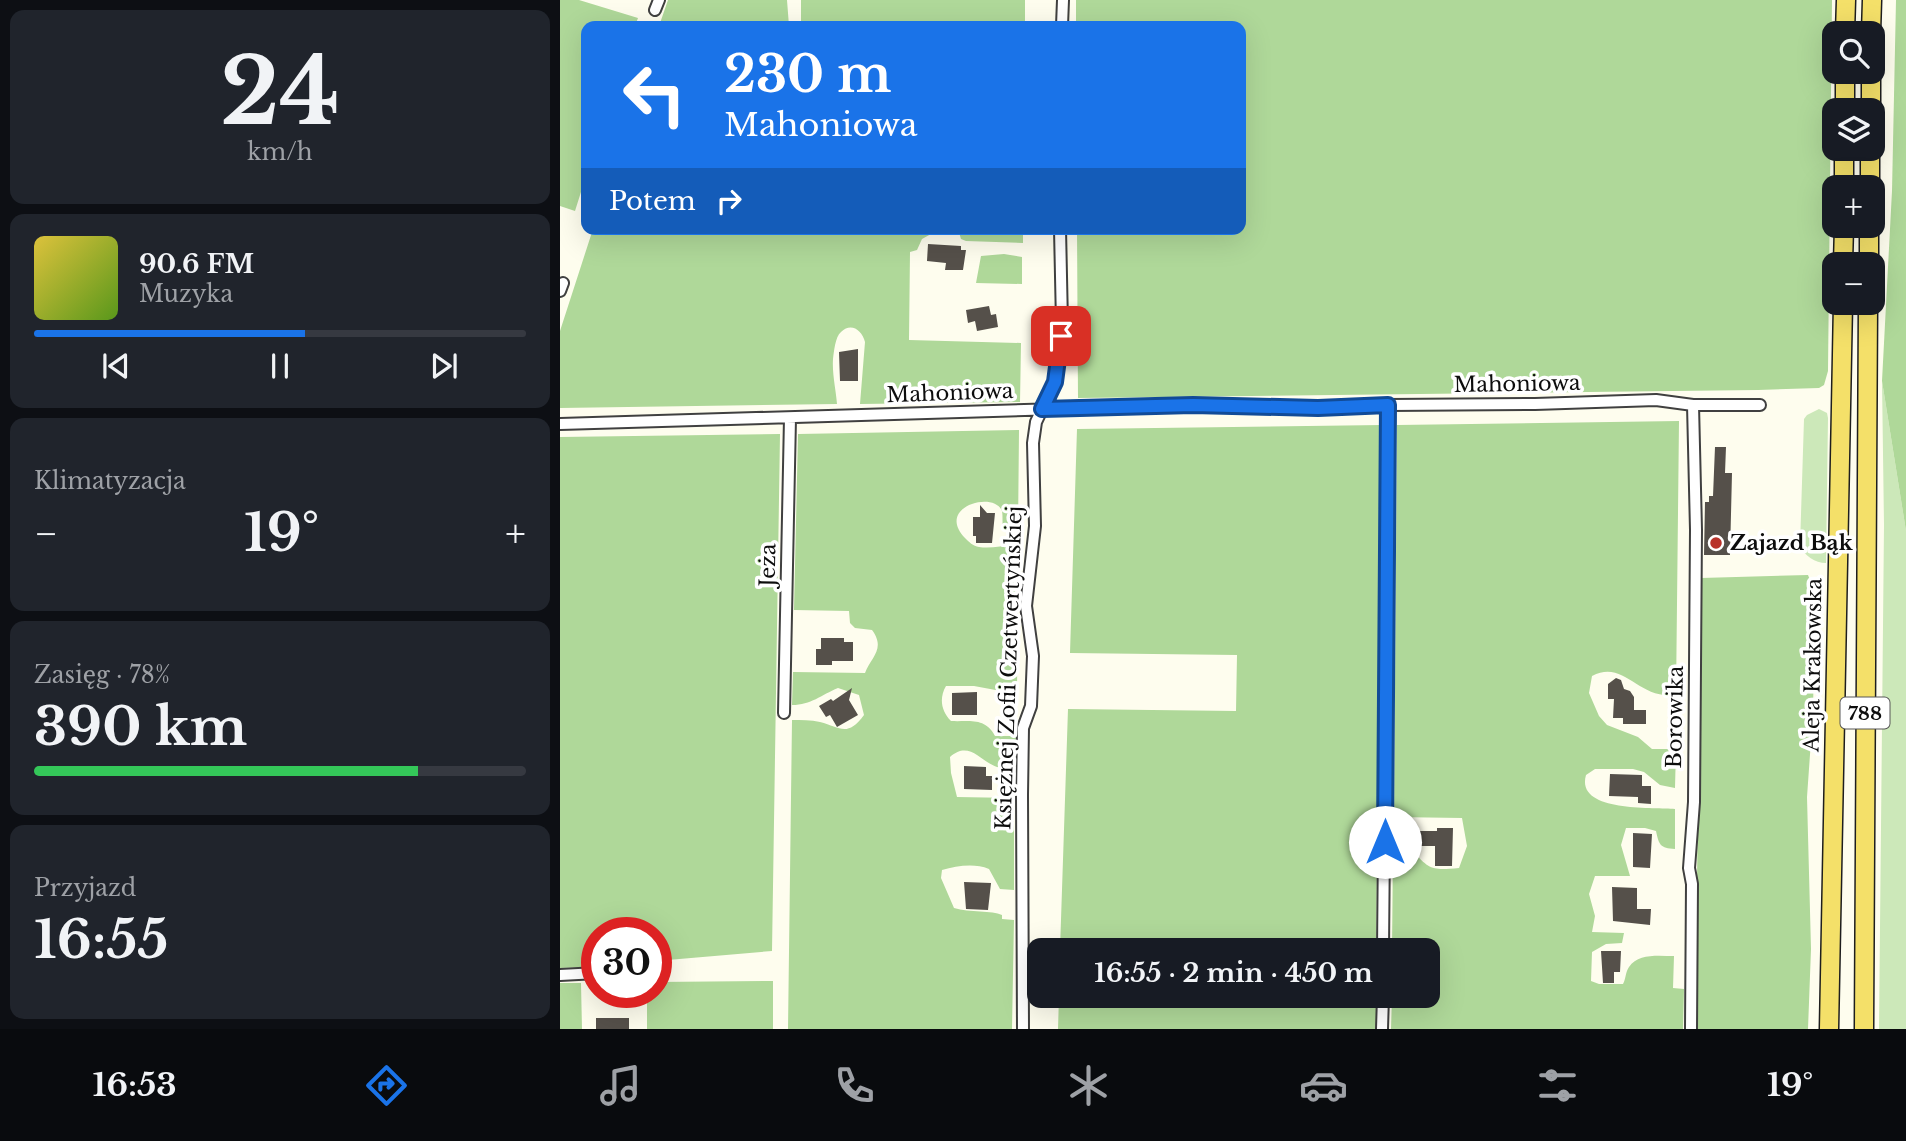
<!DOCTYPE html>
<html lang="pl">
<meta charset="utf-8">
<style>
:root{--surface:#171b24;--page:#20242c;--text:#f1f3f6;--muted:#9ea1a6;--line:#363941;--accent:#1a73e8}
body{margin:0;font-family:"Libre Baskerville",serif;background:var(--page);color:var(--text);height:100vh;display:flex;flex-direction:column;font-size:26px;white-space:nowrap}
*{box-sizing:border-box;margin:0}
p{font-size:23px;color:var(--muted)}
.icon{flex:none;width:38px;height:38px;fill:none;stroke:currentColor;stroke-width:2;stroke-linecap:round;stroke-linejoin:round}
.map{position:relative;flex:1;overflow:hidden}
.details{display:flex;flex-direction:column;gap:10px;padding:10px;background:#0d0f14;width:560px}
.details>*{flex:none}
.top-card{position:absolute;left:21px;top:21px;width:665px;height:214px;border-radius:14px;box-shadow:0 7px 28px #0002;background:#1a73e8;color:#fff;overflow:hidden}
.fabs{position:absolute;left:1262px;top:21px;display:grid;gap:14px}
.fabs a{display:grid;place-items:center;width:63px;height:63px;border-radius:14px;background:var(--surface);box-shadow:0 7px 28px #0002;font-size:35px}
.speed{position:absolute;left:21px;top:917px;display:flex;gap:14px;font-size:35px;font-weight:700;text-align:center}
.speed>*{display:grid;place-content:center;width:91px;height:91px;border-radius:50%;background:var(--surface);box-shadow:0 7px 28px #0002;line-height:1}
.speed .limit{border:10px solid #d22;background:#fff;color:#111}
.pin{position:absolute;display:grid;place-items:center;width:60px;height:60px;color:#fff;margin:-30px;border-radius:14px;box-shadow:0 4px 10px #0006}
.me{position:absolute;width:77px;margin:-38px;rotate:0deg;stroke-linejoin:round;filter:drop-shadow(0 0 5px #0008)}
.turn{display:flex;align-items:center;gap:24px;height:147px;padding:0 28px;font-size:32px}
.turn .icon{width:91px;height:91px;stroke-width:2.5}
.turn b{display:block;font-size:49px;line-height:60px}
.then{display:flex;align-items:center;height:66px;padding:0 28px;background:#0003;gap:14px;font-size:26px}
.big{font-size:52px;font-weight:700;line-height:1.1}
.details .widget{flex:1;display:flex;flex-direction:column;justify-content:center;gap:10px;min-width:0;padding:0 24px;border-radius:14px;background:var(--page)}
.details .dial{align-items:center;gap:0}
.dial b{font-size:91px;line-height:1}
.song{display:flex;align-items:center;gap:21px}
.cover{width:84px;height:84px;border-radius:10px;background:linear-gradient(135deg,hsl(50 70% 55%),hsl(90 70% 35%))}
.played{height:7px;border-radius:4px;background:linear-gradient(90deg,var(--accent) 55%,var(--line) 55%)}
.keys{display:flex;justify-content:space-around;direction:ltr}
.heat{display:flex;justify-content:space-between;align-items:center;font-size:38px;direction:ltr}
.charge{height:10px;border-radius:5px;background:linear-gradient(90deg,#34c759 78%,var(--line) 0)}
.trip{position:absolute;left:467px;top:938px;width:413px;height:70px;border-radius:14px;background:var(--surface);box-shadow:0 7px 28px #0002;font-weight:700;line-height:70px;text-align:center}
.tabs{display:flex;height:112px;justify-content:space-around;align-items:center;background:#090b0e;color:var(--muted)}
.tabs .icon{width:49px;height:49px}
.tabs .selected{color:var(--accent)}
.tabs b{font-size:32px;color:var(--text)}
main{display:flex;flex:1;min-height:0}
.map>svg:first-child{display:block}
.green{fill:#cce8b9}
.forest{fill:#afd899}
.building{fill:#55504a}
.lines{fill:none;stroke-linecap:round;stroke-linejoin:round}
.street-casing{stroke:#404040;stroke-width:14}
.primary-casing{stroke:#1e1e1e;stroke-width:21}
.street{stroke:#fff;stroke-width:10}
.primary{stroke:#f4e069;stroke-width:18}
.route-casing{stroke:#114b97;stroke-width:18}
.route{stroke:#1a73e8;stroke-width:12}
.poi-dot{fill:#b8322a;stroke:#fff;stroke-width:2.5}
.labels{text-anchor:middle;stroke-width:7;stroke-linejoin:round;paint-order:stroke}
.shield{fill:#fff;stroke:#565656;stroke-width:2}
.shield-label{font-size:19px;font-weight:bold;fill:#0d0d0d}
.street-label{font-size:21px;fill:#0d0d0d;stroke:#fff}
.poi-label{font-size:21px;font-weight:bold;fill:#0d0d0d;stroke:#fff;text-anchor:start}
</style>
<main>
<section class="details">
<div class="widget dial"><b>24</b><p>km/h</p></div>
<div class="widget">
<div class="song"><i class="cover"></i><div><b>90.6 FM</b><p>Muzyka</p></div></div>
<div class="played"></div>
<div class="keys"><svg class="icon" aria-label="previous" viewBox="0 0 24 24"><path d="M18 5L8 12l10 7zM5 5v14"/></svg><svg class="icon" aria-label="pause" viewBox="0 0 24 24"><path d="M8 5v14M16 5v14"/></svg><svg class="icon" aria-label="next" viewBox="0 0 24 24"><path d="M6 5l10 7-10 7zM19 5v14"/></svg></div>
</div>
<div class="widget"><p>Klimatyzacja</p>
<div class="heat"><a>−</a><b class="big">19°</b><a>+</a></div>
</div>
<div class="widget"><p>Zasięg · 78%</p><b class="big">390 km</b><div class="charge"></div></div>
<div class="widget"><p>Przyjazd</p><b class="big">16:55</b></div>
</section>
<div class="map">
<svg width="1346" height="1029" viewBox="0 0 1346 1029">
<rect width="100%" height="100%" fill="#fefdee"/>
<path class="green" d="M1322,381L1346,531V1029H1319L1324,525Z
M1259,409L1267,413L1268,418L1266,563C1255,563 1245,556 1240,546L1244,419L1247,415Z"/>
<path class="forest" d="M0,0H19L78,18L75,26H26V176L15,211L0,206Z
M108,0H227L229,26H99Z
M241,0H465V26H241Z
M516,0H1272L1268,371L1264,385L1259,388L1198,390L518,398L517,229H681V26H516Z
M1336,0H1346V531L1322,381L1332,191Z
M33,229H371V234L362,239L357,250L350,252L349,340L461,343L460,402L300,404L305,342C302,330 291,322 281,332C275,337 274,352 273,359C272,374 276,390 277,404L0,408V331Z
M398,229H463V243L406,241L401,239Z
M444,254L462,257V284L416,283L421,256Z
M1119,421L1116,695C1077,700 1065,659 1032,676L1029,693L1039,716L1047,725L1078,737L1092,749H1116L1115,788L1100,785L1084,772L1073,769H1035L1026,775C1015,813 1094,807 1115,809V849C1100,848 1099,845 1096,831L1085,828H1066L1061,845L1070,876H1035L1029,894L1035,916L1032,932L1064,933L1062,943L1046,944L1032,952L1031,981L1039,984H1063C1066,979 1065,973 1069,967C1078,953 1098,956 1114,956L1113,988L1124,989L1123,1029H831L832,996H868V950H832L833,849L853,851C870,871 874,870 899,868L907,846L902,818L834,817L837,425Z
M822,425L816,950H500L508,709L676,711L677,655L510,653L517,429Z
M459,430L458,532L446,531L443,528C442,522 443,516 442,511C434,490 375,507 405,538C409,542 413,546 419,547C431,549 445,545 458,546L454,552L458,553L457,694L414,686H386C379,698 381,711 391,721C409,722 425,717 435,736H456L455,769C449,769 443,769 437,767C420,761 409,740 390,757L391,773L397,797L454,798V890L440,889L429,869C414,863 397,866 382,870L381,878L394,908C410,913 432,910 442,915V919L454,920L452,1029H228L232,720C241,720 251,720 260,722C280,727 287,738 304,715L299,695L278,688C261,695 251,705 232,705L233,672L305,673C311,657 326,649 312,630L295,628L290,623L289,611L234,610L238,434Z
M220,434L212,951L96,961V933H37V967L0,968V437Z
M1248,575L1255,593L1253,712L1247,797L1251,949L1248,1029H1135L1141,578Z
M213,981V1029H87V992H96V982Z
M0,983H21L22,1029H0Z
M499,996H816V1029H498Z"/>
<path class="building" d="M368,244L401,246V250H406L403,270H385L386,263L367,261Z
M429,306L431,315L436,314L438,327L417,331L415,321L408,323L406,310Z
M298,349V381H280L279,352Z
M1155,447H1166L1165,473H1172L1170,555H1144L1145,502H1149V496H1153Z
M420,505L427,513H435L432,543H416V536H413V517H420Z
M261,638H284V642H293V661H272V665H256V649H261Z
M1056,678L1061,680L1064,689L1070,691L1074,697V710H1086V724H1063V718H1053L1054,699H1048V684Z
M292,688L289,700L298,715L277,727L270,715L266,717L259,706L271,699L273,701Z
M417,692V715H392V693Z
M404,766L426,767V776H432V790L404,789Z
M1050,774L1082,775V786H1091V804L1078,803V797L1049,796Z
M877,828H893L892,866H875V846H856L857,831H877Z
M1073,833L1092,834L1090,868L1073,867Z
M404,882L431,883L428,910L406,909Z
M1052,887L1077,888V909H1091L1090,925L1053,921Z
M1041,951H1061L1060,972H1054V983H1043Z
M36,1018H69V1029H36Z"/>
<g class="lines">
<g class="street-casing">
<path id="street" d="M95,10L99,0
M502,26L503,0
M0,291L3,283
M0,424L633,405L758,408L828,405L975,404L1096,400L1133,405H1200
M224,713L230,418
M823,950L828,405
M0,975L37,973
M463,1029L462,795L463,728L471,706L473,656L466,606L475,526L473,443L476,422L495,382L499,359L502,323L500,229
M822,1029L823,996
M1131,1029L1132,884L1129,868L1134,802L1136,530L1133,405"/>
</g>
<g class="primary-casing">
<path id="primary" d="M1285,33L1286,0
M1311,33L1312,0
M1285,110V72
M1311,110V72
M1284,187V149
M1310,187V149
M1283,264L1284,226
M1309,264V226
M1269,1029L1283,303
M1304,1029L1308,303"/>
</g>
<use href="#street" class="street"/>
<use href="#primary" class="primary"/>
</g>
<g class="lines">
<g class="route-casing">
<path id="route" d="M501,336L495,382L482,409L633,405L758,408L828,405L825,842"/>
</g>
<use href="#route" class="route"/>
</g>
<circle class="poi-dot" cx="1156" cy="543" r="7"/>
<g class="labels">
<rect class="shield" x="1280.5" y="697.5" width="49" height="31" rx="5"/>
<g class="shield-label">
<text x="1305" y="720">788</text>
</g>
<g class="street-label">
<text transform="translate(957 384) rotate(-1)" y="7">Mahoniowa</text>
<text transform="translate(390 393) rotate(-2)" y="7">Mahoniowa</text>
<text transform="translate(208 565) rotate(-89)" y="7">Jeża</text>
<text transform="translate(1253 665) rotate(-89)" y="7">Aleja Krakowska</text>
<text transform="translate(449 668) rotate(-88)" y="7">Księżnej Zofii Czetwertyńskiej</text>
<text transform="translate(1115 717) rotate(-89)" y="7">Borowika</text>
</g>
<g class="poi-label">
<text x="1170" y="550">Zajazd Bąk</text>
</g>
</g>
</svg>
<div class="fabs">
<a><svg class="icon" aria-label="search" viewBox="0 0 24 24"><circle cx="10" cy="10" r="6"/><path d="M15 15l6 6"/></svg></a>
<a><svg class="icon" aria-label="layers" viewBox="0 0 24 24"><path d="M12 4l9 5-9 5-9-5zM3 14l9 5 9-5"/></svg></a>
<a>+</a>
<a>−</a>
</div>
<div class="speed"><div class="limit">30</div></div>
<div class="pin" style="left:501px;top:336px;background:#d93025"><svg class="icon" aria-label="arrive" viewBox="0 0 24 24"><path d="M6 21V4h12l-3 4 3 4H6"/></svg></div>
<svg class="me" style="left:825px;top:842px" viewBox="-20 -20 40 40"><circle r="19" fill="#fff"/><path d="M0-13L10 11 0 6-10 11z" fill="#1a73e8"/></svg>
<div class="trip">16:55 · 2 min · 450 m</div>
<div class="top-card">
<div class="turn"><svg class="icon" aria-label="left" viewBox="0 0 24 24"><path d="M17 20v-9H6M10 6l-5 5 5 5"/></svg><div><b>230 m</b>Mahoniowa</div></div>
<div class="then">Potem<svg class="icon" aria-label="right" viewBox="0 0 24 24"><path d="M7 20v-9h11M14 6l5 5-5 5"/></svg></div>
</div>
</div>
</main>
<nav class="tabs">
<b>16:53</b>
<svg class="icon selected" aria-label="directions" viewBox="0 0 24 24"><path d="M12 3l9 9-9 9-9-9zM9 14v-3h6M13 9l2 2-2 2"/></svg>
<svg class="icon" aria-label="music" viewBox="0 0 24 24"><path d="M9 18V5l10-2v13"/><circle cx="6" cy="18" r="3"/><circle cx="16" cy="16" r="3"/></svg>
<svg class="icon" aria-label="phone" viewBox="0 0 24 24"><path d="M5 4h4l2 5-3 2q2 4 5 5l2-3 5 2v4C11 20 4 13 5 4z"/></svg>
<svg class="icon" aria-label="climate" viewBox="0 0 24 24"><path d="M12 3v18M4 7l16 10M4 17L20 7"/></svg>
<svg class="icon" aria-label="car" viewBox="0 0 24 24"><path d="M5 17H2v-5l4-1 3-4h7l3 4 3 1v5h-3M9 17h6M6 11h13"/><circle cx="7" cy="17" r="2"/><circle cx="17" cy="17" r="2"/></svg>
<svg class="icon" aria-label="filters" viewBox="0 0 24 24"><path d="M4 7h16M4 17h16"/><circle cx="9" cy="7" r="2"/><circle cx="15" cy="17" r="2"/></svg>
<b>19°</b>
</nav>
